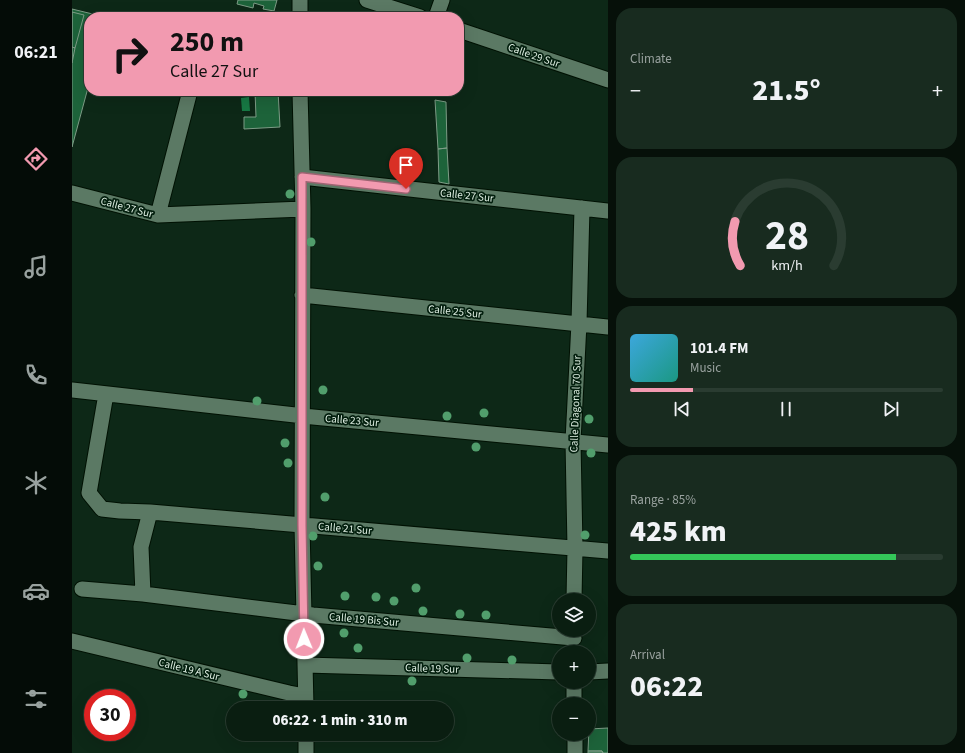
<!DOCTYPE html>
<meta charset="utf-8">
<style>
:root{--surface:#0a1e11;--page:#182b1f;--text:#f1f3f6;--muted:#99a29f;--line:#2a3c31;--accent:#f29ab0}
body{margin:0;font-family:"Source Sans 3",sans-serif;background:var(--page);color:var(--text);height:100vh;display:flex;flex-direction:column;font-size:15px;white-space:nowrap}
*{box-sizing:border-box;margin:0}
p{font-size:13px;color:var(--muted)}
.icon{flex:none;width:22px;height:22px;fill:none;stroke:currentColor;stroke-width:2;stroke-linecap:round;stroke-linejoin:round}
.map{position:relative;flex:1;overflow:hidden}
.panel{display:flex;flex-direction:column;gap:8px;padding:8px;background:#061009;width:357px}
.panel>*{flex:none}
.guide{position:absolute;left:12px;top:12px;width:380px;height:84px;border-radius:16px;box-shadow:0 4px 16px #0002,0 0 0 1px var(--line);background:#f29ab0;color:#111;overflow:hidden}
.controls{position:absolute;left:480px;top:593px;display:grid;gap:8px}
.controls a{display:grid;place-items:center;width:44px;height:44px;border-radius:50%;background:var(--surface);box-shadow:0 4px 16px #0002,0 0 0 1px var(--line);font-size:20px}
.speed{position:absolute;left:12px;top:689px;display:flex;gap:8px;font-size:20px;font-weight:700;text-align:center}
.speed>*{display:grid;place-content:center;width:52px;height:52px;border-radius:50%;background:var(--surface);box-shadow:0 4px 16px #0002,0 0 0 1px var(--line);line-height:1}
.speed .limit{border:6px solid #d22;background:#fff;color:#111}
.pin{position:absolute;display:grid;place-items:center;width:34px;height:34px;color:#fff;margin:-41px -17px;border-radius:50% 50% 50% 0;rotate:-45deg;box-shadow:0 0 4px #0007}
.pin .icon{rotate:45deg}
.me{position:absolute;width:44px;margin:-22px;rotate:359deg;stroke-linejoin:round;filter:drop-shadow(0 0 3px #0008)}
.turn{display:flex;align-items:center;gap:14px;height:84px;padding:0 20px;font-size:18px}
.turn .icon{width:52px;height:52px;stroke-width:2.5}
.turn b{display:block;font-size:28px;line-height:34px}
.big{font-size:30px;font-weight:800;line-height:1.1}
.panel .card{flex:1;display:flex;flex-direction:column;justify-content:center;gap:6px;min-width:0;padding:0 14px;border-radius:16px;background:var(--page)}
.panel .dial{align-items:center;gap:0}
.dial svg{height:104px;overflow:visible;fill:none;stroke:var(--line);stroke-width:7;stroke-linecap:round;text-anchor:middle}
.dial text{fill:var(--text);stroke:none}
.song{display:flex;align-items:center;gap:12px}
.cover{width:48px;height:48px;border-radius:6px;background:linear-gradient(135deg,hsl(200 70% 55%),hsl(170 70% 35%))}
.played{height:4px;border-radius:2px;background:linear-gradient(90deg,var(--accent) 20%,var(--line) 20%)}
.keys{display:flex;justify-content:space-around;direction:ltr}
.heat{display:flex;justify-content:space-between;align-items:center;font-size:22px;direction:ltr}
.charge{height:6px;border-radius:3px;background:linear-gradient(90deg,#34c759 85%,var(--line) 0)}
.trip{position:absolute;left:154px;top:701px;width:228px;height:40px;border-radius:20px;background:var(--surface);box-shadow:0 4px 16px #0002,0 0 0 1px var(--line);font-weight:800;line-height:40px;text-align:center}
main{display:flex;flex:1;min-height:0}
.dock{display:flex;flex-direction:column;width:72px;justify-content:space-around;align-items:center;background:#040c07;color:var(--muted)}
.dock .icon{width:28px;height:28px}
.dock .current{color:var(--accent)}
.dock b{font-size:18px;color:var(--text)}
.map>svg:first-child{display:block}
.water{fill:#177944}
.building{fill:#1d633a;stroke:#7d9c86}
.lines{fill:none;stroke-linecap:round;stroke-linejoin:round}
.minor-casing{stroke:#001103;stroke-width:17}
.minor{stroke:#5b7964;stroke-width:15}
.tree{fill:#519e6c}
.route-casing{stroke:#9d6472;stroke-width:10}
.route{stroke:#f29ab0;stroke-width:7}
.labels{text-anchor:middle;stroke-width:3.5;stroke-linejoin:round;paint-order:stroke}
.street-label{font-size:11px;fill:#e0f0e4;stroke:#031f0e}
</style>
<main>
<nav class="dock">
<b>06:21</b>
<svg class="icon current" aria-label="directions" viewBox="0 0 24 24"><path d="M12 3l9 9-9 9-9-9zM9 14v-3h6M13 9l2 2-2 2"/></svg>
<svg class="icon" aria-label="music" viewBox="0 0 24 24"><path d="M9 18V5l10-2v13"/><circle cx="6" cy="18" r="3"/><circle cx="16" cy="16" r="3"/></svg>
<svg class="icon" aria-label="phone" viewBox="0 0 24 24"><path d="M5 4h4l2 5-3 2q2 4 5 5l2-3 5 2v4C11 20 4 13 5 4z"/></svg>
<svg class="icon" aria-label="climate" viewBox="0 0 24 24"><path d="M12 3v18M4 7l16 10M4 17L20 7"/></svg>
<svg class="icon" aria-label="car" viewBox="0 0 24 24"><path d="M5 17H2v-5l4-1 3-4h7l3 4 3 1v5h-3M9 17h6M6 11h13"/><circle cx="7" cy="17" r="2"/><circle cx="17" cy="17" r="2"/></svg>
<svg class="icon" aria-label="filters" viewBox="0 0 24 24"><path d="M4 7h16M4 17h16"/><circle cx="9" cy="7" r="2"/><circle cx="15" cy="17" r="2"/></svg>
</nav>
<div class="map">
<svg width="536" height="753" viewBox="0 0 536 753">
<rect width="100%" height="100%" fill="#0d2817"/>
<path class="water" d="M177,97L178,111H170L169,98Z"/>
<path class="building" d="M166,0H205L202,11L191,9L192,6L182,3L181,8L165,4Z
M0,9L33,17H17V84L0,147Z
M0,12L12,15L3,48L0,47Z
M0,47L3,48L0,63Z
M171,91H206L208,127L172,129V117H184L183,91L171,92Z
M363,100L374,102L375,148L366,149Z
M375,148L377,184L367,182L366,149Z
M536,728V753H531L530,751H516L517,729Z
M516,751H530L531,753H516Z"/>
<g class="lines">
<g class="minor-casing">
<path id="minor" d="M228,0V17
M295,0L348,17
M364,17L370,0
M387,30L536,80
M228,91L231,209L230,525L234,708
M230,177L536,211
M0,193L86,215L231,209
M86,215L118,91
M230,295L536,327
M0,390L241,417L536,445
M34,394L17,493L30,509L48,511L78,512L536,551
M10,589L71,594L241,615L502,638
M71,594L69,547L78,512
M502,600L503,548L501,441L507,323L510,208
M0,641L217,693L233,696
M233,665L487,672
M517,672L536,671
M502,682V704
M503,734V753
M234,753V734"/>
</g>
<use href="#minor" class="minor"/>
</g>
<g class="tree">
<circle cx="218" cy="194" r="4.5"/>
<circle cx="239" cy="242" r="4.5"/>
<circle cx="251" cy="390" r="4.5"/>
<circle cx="185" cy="401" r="4.5"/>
<circle cx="412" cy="413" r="4.5"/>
<circle cx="375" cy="416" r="4.5"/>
<circle cx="517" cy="419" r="4.5"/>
<circle cx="213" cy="443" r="4.5"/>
<circle cx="404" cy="447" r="4.5"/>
<circle cx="519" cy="453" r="4.5"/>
<circle cx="216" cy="463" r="4.5"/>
<circle cx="253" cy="497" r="4.5"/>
<circle cx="513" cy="535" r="4.5"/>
<circle cx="241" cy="536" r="4.5"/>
<circle cx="246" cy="566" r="4.5"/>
<circle cx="344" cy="588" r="4.5"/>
<circle cx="273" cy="596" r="4.5"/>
<circle cx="304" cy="597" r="4.5"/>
<circle cx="322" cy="601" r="4.5"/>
<circle cx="351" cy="611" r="4.5"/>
<circle cx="388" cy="614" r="4.5"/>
<circle cx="414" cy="615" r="4.5"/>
<circle cx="272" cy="633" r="4.5"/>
<circle cx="286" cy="648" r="4.5"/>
<circle cx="395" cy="658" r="4.5"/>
<circle cx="440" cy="660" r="4.5"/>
<circle cx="340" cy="681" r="4.5"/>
<circle cx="171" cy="694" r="4.5"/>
</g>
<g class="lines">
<g class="route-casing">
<path id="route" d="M232,639L230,525V177L334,189"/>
</g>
<use href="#route" class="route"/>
</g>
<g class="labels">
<g class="street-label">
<text transform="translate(462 55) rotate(19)" y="4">Calle 29 Sur</text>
<text transform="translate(395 195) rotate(6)" y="4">Calle 27 Sur</text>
<text transform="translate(55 207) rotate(15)" y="4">Calle 27 Sur</text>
<text transform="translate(383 311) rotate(6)" y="4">Calle 25 Sur</text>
<text transform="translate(503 404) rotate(-88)" y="4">Calle Diagonal 70 Sur</text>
<text transform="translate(280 420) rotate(5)" y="4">Calle 23 Sur</text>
<text transform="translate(273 528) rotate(5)" y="4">Calle 21 Sur</text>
<text transform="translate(292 619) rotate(5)" y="4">Calle 19 Bis Sur</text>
<text transform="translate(360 668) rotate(2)" y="4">Calle 19 Sur</text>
<text transform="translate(117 669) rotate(14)" y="4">Calle 19 A Sur</text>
</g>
</g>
</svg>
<div class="controls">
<a><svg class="icon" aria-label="layers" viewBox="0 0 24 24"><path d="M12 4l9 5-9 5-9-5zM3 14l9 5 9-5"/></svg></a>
<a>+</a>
<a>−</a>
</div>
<div class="speed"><div class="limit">30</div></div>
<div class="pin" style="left:334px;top:189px;background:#d93025"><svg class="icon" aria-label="arrive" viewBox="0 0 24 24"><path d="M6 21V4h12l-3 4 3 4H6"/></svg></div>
<svg class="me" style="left:232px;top:639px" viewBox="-20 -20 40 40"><circle r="17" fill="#f29ab0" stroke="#fff" stroke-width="3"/><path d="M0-11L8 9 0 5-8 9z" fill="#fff"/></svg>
<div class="trip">06:22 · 1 min · 310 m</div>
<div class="guide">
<div class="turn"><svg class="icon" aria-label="right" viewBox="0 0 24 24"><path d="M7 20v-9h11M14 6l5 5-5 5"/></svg><div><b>250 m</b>Calle 27 Sur</div></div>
</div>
</div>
<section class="panel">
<div class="card"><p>Climate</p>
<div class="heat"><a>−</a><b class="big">21.5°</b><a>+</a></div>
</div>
<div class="card dial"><svg viewBox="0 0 100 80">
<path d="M14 69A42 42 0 1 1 86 69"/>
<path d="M14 69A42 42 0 0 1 10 35" stroke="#f29ab0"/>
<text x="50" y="56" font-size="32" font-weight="700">28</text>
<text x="50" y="72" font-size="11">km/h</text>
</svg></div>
<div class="card">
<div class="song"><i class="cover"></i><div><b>101.4 FM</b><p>Music</p></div></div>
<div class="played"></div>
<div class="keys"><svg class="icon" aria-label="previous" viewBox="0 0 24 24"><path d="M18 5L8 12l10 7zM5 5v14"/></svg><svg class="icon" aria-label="pause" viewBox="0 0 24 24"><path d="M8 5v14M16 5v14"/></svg><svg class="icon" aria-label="next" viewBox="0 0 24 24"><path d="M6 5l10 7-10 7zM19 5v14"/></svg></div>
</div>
<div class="card"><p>Range · 85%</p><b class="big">425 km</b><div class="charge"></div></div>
<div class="card"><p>Arrival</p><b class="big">06:22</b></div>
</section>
</main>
